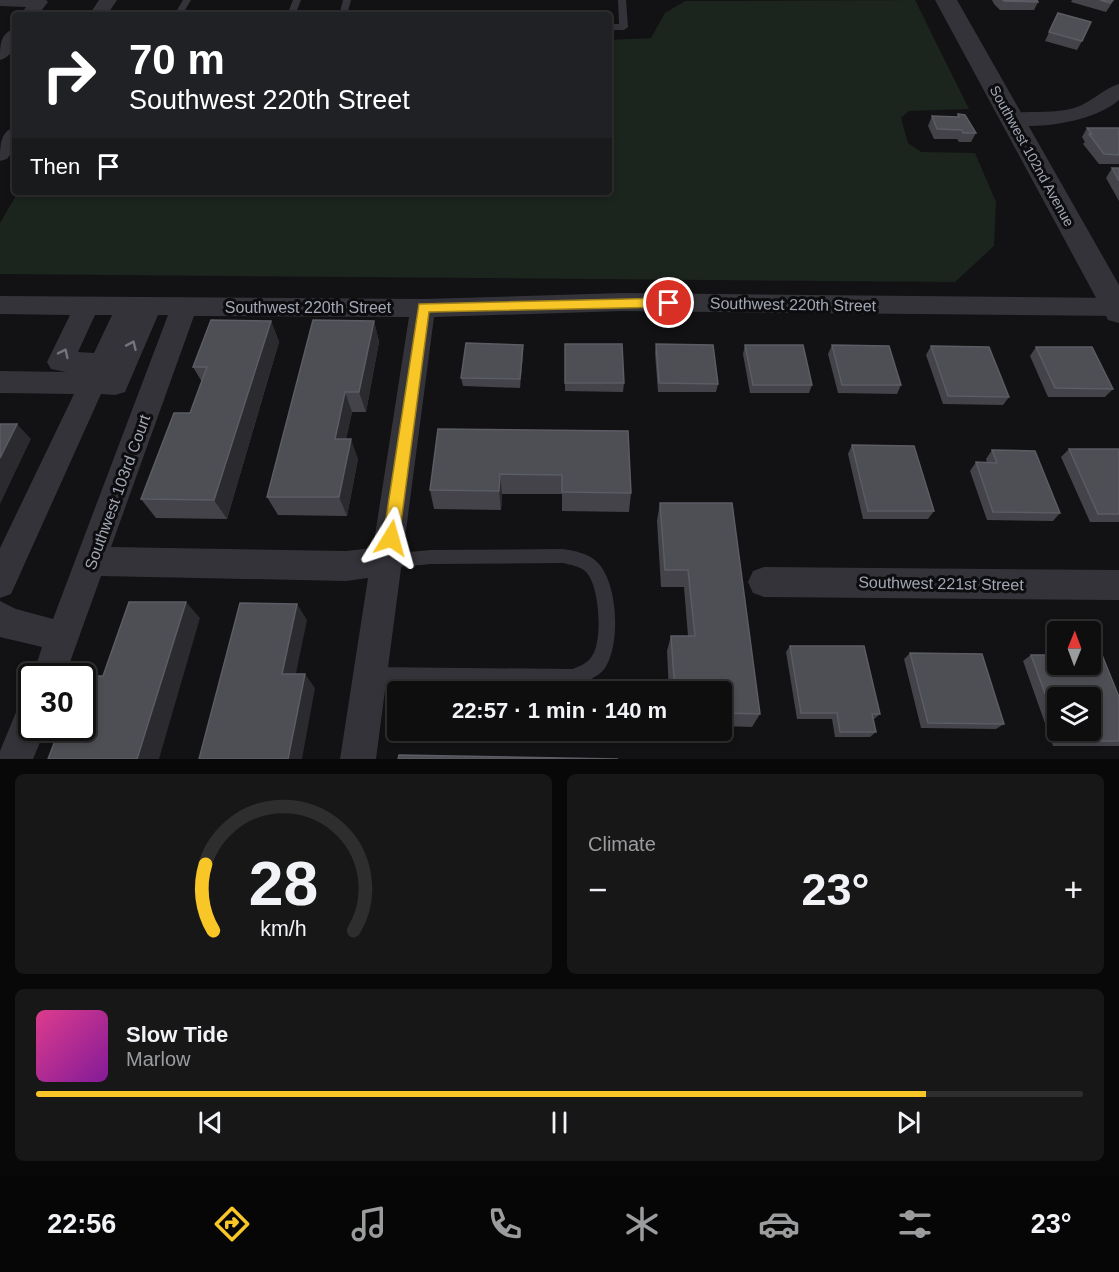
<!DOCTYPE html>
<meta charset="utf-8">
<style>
:root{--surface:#0e0e0f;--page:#171718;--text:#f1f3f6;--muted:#9b9c9e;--line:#2e2e2f;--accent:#f8c626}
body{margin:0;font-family:Arial,sans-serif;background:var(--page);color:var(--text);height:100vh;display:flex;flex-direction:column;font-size:22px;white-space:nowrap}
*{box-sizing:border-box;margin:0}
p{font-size:20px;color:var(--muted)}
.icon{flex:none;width:33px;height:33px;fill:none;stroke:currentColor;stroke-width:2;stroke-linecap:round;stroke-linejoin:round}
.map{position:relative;height:759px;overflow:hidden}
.details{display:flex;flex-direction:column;gap:15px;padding:15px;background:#080808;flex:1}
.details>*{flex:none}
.top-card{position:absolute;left:12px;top:12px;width:600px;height:183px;border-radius:6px;box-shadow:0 3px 9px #0003,0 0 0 2px var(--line);background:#202124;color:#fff;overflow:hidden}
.needle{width:39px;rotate:1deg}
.buttons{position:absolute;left:1047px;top:621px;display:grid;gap:12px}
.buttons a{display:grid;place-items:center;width:54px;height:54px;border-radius:6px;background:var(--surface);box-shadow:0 3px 9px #0003,0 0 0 2px var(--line);font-size:30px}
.speed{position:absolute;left:18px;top:663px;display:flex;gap:12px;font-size:30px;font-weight:700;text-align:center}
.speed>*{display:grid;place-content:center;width:78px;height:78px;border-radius:50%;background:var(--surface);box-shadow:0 3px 9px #0003,0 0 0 2px var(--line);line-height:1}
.speed .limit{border:3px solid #111;border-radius:9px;background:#fff;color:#111}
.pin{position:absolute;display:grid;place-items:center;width:51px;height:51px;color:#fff;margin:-26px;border:3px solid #fff;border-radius:50%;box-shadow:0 2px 6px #0007}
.me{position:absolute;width:66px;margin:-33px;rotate:8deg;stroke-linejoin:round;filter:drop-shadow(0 0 4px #0008)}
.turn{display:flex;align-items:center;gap:21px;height:126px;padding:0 18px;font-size:27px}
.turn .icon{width:78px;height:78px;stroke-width:2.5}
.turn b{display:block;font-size:42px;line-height:51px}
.then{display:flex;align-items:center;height:57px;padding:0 18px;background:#0003;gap:12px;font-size:22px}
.big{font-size:45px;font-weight:700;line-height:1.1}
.details .card{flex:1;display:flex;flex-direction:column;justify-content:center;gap:9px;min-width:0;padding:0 21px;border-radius:9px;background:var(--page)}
.details .dial{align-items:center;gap:0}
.dial svg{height:156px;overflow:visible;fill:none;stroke:var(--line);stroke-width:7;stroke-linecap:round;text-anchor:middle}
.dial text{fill:var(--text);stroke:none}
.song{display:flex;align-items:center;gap:18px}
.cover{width:72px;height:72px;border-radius:9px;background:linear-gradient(135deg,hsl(330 70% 55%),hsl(290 70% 35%))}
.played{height:6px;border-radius:3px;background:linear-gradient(90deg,var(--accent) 85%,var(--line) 85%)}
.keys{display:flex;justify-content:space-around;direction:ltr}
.heat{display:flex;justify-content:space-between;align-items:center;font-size:33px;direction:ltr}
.details .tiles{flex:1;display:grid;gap:15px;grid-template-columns:1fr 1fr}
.card:last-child{grid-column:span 2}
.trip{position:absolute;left:387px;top:681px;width:345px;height:60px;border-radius:6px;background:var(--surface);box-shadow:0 3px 9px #0003,0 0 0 2px var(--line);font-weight:700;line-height:60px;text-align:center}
.tabs{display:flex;height:96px;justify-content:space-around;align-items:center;background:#060606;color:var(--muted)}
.tabs .icon{width:42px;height:42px}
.tabs .selected{color:var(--accent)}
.tabs b{font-size:27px;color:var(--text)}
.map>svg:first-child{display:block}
.green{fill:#1c241e}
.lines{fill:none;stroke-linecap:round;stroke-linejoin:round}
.service{fill:#333339;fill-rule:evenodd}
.minor{fill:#333339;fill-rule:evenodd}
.tertiary{fill:#333339;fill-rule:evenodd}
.wall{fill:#434349;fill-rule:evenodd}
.shaded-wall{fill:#2b2b2f}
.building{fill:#4e4e55;stroke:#5b5c64;stroke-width:1.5}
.oneway{stroke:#71737d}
.route{fill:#f8c626;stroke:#a18119;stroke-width:1.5}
.labels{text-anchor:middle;stroke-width:6;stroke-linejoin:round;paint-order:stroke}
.far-street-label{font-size:14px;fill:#a3a7b5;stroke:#0d0d0f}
.street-label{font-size:16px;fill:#a3a7b5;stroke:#0d0d0f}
</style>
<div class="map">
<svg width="1119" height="759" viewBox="0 0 1119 759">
<rect width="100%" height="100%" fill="#121214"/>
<path class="green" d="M915,0L969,109L909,111L901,118L908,143L921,152L975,153L996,202L994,246L955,282L0,274V223L18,192H609V40L651,38L665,13L685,1Z"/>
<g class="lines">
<path class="service" d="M183,0H191L182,15H174Z
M293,0H301L295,15H287Z
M343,0H351L347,15H339Z
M618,0H626L628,27L624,30H609V24H619Z
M563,549C574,551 589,553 597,562C618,582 621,644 605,668C598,678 584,682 573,687L371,685L365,682L362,676L365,670L371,667L573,669C580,666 588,663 592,656C603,641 600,584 585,571C579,566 571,565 563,563L431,564L388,568L382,566L380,561L382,556L388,554L431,550Z"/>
<path class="minor" d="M0,0H46L48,2L38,15H20L26,7L0,6Z
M99,0H117L107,15H89Z
M15,29C15,42 15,56 0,60C0,46 0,32 15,29Z
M1119,84V100C1094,122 1035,131 1003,123L1000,119L1003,115C1026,109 1050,115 1074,108C1091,103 1104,88 1119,84Z
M15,127V148L7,159L0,161C0,146 0,131 15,127Z
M622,293L1119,298V316L622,311L434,317L376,759H340L368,578L346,581L101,576L65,676L32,678L42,647L0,637V601L16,609L53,619L168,315H158L125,392L115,395L101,394L11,594L0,598V548L74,394L0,393V371L66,372L51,369L47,362L70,315L0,314V296L423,299ZM95,315H112L94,353L78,352ZM194,316L409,317L373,548L346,551L111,547Z
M764,567L1119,570V600L764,597L753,593L748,582L753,571Z
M32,700V728H46L33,759H0V751L19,705Z"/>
<path class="tertiary" d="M935,0H957L1119,285V323L1108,320Z"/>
</g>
<path class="wall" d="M992,0H1037L1038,2L1034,10H1000L994,4Z
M1072,0H1114L1106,12L1071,2Z
M1058,13L1082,41L1077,50L1045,41Z
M958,114L976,133L971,142H959L957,139H934L928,126L932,116L957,117Z
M1087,128H1119V164H1099L1083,144L1085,142L1082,137Z
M1112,168H1119V201L1106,178Z
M271,321L279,342L227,519L156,518L141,499L190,413L202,382L193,367Z
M374,321L379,342L366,412H352L346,439L358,459L347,516L278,515L267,497Z
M565,344L624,383L623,392L565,391Z
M656,344L718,384L716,392H658L655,353Z
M523,345V354L520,388L463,386L461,378Z
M745,345L812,385L809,393H750L743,354Z
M832,345L901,385L897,394L838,393L828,354Z
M931,346L1009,397L1003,405L943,404L926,355Z
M1036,347L1113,389L1105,397H1048L1030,356Z
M438,429L631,493L629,512L562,511V494H502L501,510L434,509L430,490Z
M852,445L934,511L928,519H863L848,454Z
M1069,449H1119V522H1090L1061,457Z
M992,450L1060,513L1053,521L987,520L970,471L976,462L987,463L986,459Z
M660,503L760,714L752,727L722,726V692H669L667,651L671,636H688L684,587H661L657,521Z
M790,646L880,714L873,720L876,732L870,737H835L832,719H797L786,652Z
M910,653L1004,724L996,729L921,728L904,659Z
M1031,655L1119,697V746H1053L1023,661ZM1058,698L1090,730H1058Z"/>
<path class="shaded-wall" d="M271,321L279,342L227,519L214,500Z
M374,321L379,342L366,412L359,392Z
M523,345V354L520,388V379Z
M345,392L352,412L342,459L335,439Z
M17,424L31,439L0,504V458Z
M351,439L358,459L347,516L339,497Z
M500,474L502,494L501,510L499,491Z
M186,602L200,618L159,759H137Z
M297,604L307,620L293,688L282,674Z
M305,674L315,688L302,759H288Z"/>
<path class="building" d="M1003,0H1037L1038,2L1004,1Z
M1100,0H1113L1110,3Z
M1058,13L1091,22L1082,41L1049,32Z
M958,114L965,115L976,133H963L962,130L937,129L932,116L959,117Z
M1087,128H1119V155L1104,154L1089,134H1092Z
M1112,168H1119V181Z
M211,320L271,321L214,500L141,499L174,413H190L207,367H193Z
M313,320L374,321L359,392H345L335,439H351L339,497H267Z
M466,343L523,345L520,379L461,378Z
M565,344H622L624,383H565Z
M656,344L713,345L718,384L659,383Z
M745,345H803L812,385H753Z
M832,345L889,346L901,385H842Z
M931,346L989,347L1009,397L948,396Z
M1036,347H1092L1113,389L1055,388Z
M0,424H17L0,458Z
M438,429L628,431L631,493L562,492V475L500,474L499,491L430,490Z
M852,445L914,446L934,511H868Z
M1069,449H1119V514H1098Z
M992,450L1035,451L1060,513L993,512L976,462L997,463Z
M660,503H732L760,714L722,713V692H675L671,636H695L688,570H665Z
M129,602H186L137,759H48L60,728H82V676H79H103Z
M240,603L297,604L282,674H305L288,759H199Z
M790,646H864L880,714H872L876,732H840L837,713H801Z
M910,653L982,654L1004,724L928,723Z
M1031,655H1058V664H1090V655H1102L1119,697V741H1062L1058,730H1090V698H1058V729Z
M399,755L618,759H398Z"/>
<defs><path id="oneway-chevron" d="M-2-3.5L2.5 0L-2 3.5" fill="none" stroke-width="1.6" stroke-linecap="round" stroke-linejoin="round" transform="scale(1.5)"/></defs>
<g class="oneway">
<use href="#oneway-chevron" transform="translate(132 345) rotate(-66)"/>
<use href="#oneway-chevron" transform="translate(64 353) rotate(-64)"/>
</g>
<path class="route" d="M669,298L675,303L669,307L429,312L399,538L397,544L391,546L386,544L383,538L419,304Z"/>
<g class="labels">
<g class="far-street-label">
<text transform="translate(1032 156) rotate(61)" y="5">Southwest 102nd Avenue</text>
</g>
<g class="street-label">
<text transform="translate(793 304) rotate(1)" y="6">Southwest 220th Street</text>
<text x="308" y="313">Southwest 220th Street</text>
<text transform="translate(117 492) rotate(-70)" y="6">Southwest 103rd Court</text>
<text transform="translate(941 583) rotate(1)" y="6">Southwest 221st Street</text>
</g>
</g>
</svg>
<div class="buttons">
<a><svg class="needle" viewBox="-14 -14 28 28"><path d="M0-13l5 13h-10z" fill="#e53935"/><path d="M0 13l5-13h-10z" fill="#9b9c9e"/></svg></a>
<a><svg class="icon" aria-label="layers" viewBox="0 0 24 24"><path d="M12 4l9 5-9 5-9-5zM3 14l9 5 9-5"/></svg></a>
</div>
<div class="speed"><div class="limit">30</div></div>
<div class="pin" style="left:669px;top:303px;background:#d93025"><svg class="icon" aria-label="arrive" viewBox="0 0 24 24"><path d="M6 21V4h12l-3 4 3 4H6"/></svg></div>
<svg class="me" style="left:391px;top:538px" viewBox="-20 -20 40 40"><path d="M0-17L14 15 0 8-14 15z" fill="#f8c626" stroke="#fff" stroke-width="4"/></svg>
<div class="trip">22:57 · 1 min · 140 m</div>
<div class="top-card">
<div class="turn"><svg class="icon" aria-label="right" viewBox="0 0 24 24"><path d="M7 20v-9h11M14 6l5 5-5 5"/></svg><div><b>70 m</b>Southwest 220th Street</div></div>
<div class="then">Then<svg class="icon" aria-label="arrive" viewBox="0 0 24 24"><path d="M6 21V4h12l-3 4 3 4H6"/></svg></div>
</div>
</div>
<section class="details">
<div class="tiles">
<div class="card dial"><svg viewBox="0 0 100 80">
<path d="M14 69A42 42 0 1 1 86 69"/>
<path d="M14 69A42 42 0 0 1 10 35" stroke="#f8c626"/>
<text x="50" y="56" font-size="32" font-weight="700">28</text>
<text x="50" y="72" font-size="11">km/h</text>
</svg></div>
<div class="card"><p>Climate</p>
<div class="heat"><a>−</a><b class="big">23°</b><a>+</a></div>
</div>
<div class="card">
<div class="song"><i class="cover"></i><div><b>Slow Tide</b><p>Marlow</p></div></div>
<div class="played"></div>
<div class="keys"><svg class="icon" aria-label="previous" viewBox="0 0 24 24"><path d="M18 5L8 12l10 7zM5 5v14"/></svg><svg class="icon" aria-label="pause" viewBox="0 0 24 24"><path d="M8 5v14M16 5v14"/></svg><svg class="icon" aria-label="next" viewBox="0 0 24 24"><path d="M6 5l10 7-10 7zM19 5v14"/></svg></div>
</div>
</div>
</section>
<nav class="tabs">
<b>22:56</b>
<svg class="icon selected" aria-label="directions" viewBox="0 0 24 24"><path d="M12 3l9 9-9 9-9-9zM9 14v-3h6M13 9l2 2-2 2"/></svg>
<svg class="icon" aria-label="music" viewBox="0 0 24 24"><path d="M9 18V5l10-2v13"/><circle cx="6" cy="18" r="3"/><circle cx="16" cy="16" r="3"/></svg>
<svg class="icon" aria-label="phone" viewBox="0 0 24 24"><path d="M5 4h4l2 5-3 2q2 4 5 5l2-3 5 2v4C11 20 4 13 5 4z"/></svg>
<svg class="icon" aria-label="climate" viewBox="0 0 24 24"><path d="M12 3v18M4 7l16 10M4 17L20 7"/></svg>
<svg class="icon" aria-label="car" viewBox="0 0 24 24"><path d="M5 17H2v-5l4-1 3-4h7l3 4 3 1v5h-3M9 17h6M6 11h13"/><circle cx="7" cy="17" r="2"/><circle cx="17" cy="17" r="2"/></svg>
<svg class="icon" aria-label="filters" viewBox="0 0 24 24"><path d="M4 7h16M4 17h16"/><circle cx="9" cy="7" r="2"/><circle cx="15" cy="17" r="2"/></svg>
<b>23°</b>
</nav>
